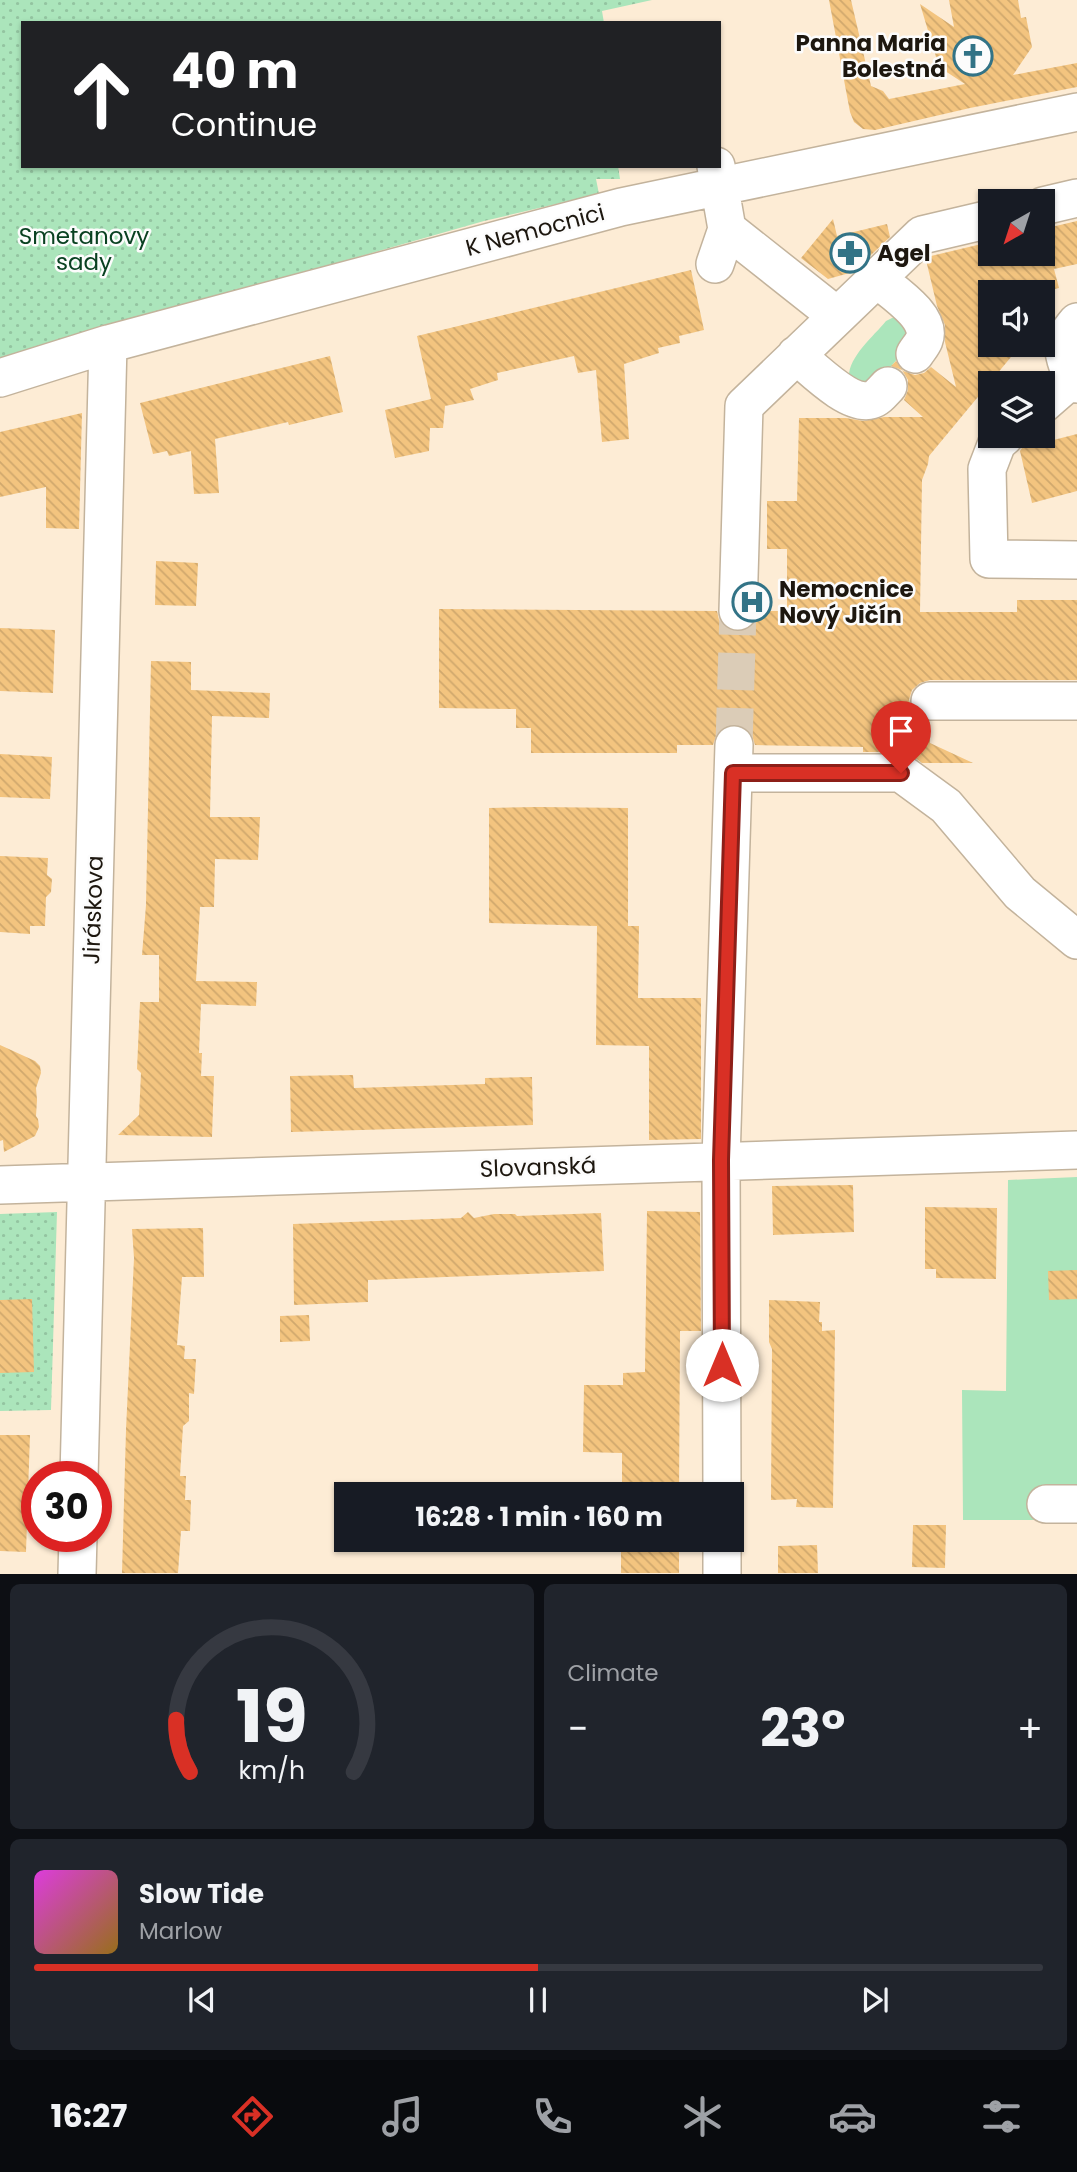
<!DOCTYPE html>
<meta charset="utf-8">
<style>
:root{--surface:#171b24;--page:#20242c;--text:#f1f3f6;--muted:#9ea1a6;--line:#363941;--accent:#d93025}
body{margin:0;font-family:Poppins,sans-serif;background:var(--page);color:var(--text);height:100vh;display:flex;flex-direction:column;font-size:26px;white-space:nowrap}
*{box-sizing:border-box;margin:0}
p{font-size:23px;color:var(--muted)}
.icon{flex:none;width:38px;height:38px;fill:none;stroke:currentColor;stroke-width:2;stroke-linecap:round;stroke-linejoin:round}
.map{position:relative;height:1574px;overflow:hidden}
.drawer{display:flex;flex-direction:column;gap:10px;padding:10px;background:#0d0f14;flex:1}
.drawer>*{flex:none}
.hud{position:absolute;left:21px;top:21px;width:700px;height:147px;border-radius:0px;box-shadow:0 2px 5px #0004;background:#202124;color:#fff;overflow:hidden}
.needle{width:46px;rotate:219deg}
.buttons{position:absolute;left:978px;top:189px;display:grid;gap:14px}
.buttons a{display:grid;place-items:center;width:77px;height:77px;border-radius:0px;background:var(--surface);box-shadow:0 2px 5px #0004;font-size:35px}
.speed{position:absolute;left:21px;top:1461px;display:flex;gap:14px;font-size:35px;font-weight:700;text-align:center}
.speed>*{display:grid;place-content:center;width:91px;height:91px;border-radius:50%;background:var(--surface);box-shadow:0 2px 5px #0004;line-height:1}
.speed .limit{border:10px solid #d22;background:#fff;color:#111}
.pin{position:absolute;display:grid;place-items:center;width:60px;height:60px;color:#fff;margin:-72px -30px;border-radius:50% 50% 50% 0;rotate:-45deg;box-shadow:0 0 7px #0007}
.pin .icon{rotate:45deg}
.me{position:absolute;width:77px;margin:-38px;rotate:0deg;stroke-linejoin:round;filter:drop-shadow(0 0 5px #0008)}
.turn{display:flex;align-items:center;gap:24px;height:147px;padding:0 35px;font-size:32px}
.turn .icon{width:91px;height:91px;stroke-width:2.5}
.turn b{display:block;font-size:49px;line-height:60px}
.big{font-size:52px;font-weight:700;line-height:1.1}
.drawer .card{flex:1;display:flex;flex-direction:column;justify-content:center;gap:10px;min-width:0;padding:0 24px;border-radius:10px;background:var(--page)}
.drawer .dial{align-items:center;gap:0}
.dial svg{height:182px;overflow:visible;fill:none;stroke:var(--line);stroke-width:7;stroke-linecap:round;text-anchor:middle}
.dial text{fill:var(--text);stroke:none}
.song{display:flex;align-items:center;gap:21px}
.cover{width:84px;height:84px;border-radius:10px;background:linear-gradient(135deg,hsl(300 70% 55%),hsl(40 70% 35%))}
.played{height:7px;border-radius:4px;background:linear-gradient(90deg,var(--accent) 50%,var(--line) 50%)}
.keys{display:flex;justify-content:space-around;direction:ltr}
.heat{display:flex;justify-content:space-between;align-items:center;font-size:38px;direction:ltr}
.drawer .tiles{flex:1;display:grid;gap:10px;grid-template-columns:1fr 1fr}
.card:last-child{grid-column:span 2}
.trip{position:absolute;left:334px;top:1482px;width:410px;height:70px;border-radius:0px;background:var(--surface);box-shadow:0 2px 5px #0004;font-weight:700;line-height:70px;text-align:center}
.menu{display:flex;height:112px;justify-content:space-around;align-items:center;background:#090b0e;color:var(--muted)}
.menu .icon{width:49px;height:49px}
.menu .selected{color:var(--accent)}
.menu b{font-size:32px;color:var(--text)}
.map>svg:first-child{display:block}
.grass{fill:#abe5bb}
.park{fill:url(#park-dots)}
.building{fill:url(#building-back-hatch)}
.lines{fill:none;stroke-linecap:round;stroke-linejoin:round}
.minor-tunnel{stroke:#dbccb7;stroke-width:37;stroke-dasharray:37 18;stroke-linecap:butt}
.minor-casing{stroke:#c3b39c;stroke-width:40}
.minor{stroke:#fff;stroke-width:37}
.route-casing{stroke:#8d1f18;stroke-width:18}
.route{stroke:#d93025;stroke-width:12}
.labels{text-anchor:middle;stroke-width:5;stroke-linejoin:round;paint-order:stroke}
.poi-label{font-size:23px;font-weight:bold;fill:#1d170f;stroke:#fcfcfc;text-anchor:start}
.street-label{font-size:23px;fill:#1d170f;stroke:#fcfcfc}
.park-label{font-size:23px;fill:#094121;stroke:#fcfcfc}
</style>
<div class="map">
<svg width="1077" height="1574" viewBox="0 0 1077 1574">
<defs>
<pattern id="park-dots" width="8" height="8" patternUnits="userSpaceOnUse" patternTransform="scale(1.75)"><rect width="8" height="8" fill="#abe5bb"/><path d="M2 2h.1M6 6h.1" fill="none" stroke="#93c4a0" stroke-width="1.8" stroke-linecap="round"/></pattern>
<pattern id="building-back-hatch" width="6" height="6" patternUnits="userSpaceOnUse" patternTransform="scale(1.75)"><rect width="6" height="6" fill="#f3c47f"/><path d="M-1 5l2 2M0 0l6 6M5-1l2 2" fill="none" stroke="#d0a86d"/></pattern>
</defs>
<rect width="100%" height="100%" fill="#fdecd5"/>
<path class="grass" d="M900,317L911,342L876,385L849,379C847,358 873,337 886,321L892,318Z
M1077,1177V1520H963L962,1390L1006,1391L1008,1180Z"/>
<path class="park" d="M0,0H652L602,11L604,23H23V166H618L620,179H596L599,194L484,221L84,335L0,361Z
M57,1212L51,1410L0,1411V1214Z"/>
<path class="building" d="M829,0H851L871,86L883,91L889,99L965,84L939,67L920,4L954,27L949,0H1018L1021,18L1026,17L1032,47L1013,75L1077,63V87L970,108L875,130L863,129L854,122L850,112Z
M833,219L837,236L887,224L890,237L853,272L828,279L801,258Z
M1077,221V264L1054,269L1059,288L1042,292H989L990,300L979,303L990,345H997L1011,357L929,456L928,464L922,480L920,612H1017V600H1077V680H930L920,683L912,690L909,700L912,711L919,719L930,722V743L973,763H922L913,756L902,752H863V747L755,745L752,735L746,728L734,724L725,726L717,733L713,745H677V753H531V728H516V709L439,708V609L717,611L719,620L726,628L738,632L749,629L755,623L759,611H787V549H767V501H797L799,418H846L863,421L884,417H923L904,400L908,390V380L902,370L891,366L896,361L903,371L915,375L924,373L931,367L956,387L945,342V325L937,306L926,260L931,256L990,242V254H1043V229Z
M691,270L704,330L679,336L680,343L658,348L659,353L624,364L629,439L602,442L596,370L578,373L574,356L497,373L498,380L470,389L474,400L445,406L443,428H430L429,451L395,458L385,410L431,399L417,336Z
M330,356L343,412L289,425L288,422L215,439L219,493L194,494L191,451L169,456L167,451L153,454L140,403Z
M82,413L79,529L46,528V487L0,497V432Z
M1077,434V491L1032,503L1020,451L1022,448Z
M156,561L198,563L196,606L155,605Z
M0,628L55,630L53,693L0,691Z
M151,661L191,662V690L270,693L269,718L212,716L210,817H260L258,860L215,859L214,907H200L196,981L257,982L256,1006L201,1004L199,1053H202L201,1076H214L212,1137L118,1135L139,1115L141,1073L137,1069L140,1002H159V955H142L146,905Z
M0,754L52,757L50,799L0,797Z
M538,807L628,808V926H639L638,998H701V1139L649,1140V1046L596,1045L597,926L489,923V808Z
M0,856L48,858L47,875L52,879L51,892L46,897L45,926H30V934L0,932Z
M0,1045L35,1061L40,1066L41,1073L36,1088L37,1100L36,1116L38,1119L39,1127L35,1136L4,1152L3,1140L0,1141Z
M353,1075L354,1088L485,1084V1078L532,1077L533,1125L291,1132L290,1076Z
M853,1185L854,1232L773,1235L772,1186Z
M925,1207L997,1208L996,1279L936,1278V1269H925Z
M647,1211L700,1212L701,1331H680L679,1494H622V1453L583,1452L584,1385H623V1373L645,1372Z
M468,1212L474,1218L494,1214H515L517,1216L601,1213L604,1271L368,1280V1302L294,1305L293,1224L461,1218Z
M203,1228L204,1277H182L177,1345L185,1346L184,1359H196L194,1394L189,1393V1421L183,1426L180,1476H186L185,1500H191L190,1531H181L178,1573H122L126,1430L134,1258L132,1229Z
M1077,1270V1299L1049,1300L1048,1271Z
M32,1299L34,1372L0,1373V1300Z
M769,1300L820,1302L819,1322H822V1331L835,1330L833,1508L796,1507L797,1499L771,1500L772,1349L769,1342Z
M309,1315L310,1341L280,1342V1316Z
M0,1435H30L26,1552L0,1551Z
M913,1525H946L945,1568L912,1567Z
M621,1540H679V1573H621Z
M817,1545L818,1573H778V1546Z"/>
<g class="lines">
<path class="minor-tunnel" d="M734,745L738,611"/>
<g class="minor-casing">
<path id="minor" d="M716,166L727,229L837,316
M1043,206L1077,198
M715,264L727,229
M876,278C891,291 933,317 924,340C922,345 918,349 915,354
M1077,322C1071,329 1064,338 1064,347C1063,355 1071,378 1077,384
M796,355C813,369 849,406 871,400C878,398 883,391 888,386
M0,378L108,344L621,207L1077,112
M1043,404L1072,379
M1005,436L997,443L987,469L989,559L1077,560
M738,611L744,406L922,235L990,219
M930,701H1077
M733,773H901L946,806L1020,893L1077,940
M0,1185L1077,1150
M79,1477L108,344
M722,1494L721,1160L734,745
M1046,1504H1077
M722,1540V1574
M77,1574L78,1536"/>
</g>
<use href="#minor" class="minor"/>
</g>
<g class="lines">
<g class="route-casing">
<path id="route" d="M722,1365L721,1160L733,773H901"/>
</g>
<use href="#route" class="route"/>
</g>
<defs>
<g id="church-ring" transform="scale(2.0125)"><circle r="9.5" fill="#fcfcfc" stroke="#327386" stroke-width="1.5"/><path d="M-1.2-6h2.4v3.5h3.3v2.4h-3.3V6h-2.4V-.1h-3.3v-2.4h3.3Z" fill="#327386"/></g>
<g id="pharmacy-ring" transform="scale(2.0125)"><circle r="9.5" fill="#fcfcfc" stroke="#327386" stroke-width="1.5"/><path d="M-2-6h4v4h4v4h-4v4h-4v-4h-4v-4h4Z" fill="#327386"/></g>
<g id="hospital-ring" transform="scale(2.0125)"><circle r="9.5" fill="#fcfcfc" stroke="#327386" stroke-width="1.5"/><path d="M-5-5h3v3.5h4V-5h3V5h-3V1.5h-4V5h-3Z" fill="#327386"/></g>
</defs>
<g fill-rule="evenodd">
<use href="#church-ring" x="973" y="56"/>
<use href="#pharmacy-ring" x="850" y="253"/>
<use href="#hospital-ring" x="752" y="602"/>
</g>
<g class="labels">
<g class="poi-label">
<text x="946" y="51" text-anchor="end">Panna Maria<tspan x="946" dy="26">Bolestná</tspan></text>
<text x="877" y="261">Agel</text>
<text x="779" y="597">Nemocnice<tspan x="779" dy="26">Nový Jičín</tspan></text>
</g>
<g class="street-label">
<text transform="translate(535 230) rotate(-15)" y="8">K Nemocnici</text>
<text transform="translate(93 910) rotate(-88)" y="8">Jiráskova</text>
<text transform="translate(538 1167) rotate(-2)" y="8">Slovanská</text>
</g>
<g class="park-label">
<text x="84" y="244">Smetanovy<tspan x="84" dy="26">sady</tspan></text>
</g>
</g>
</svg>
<div class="buttons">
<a><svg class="needle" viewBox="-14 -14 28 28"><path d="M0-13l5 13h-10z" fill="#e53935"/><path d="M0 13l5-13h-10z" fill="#9ea1a6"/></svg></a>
<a><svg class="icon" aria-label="sound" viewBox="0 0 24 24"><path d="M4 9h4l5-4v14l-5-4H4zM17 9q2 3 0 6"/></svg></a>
<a><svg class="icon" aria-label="layers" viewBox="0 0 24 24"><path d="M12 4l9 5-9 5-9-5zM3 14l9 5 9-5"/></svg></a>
</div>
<div class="speed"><div class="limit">30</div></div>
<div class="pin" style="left:901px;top:773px;background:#d93025"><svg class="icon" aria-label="arrive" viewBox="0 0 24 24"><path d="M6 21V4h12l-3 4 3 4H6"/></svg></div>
<svg class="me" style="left:722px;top:1365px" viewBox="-20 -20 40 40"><circle r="19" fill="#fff"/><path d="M0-13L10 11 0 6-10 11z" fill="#d93025"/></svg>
<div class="trip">16:28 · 1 min · 160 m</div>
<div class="hud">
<div class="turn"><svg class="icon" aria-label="ahead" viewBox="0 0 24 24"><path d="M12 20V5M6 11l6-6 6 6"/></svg><div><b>40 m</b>Continue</div></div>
</div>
</div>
<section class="drawer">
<div class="tiles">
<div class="card dial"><svg viewBox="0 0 100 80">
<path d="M14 69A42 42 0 1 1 86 69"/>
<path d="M14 69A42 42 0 0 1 8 46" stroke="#d93025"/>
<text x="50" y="56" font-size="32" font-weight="700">19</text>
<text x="50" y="72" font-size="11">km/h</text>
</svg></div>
<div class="card"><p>Climate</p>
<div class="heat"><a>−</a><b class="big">23°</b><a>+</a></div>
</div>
<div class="card">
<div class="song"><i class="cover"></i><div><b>Slow Tide</b><p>Marlow</p></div></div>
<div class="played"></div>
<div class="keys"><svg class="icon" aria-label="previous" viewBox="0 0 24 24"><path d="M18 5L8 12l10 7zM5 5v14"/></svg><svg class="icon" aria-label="pause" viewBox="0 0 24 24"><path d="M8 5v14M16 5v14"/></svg><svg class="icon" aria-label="next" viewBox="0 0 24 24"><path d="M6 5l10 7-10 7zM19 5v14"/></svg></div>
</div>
</div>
</section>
<nav class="menu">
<b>16:27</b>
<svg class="icon selected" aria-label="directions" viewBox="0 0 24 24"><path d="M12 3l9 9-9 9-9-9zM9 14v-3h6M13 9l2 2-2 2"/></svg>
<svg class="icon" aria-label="music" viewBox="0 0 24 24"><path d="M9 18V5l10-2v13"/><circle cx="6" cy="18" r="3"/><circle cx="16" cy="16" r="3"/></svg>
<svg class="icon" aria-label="phone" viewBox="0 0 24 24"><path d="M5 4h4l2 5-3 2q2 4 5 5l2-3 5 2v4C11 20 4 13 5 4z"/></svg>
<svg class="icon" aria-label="climate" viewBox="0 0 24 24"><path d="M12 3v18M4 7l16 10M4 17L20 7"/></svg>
<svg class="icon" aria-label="car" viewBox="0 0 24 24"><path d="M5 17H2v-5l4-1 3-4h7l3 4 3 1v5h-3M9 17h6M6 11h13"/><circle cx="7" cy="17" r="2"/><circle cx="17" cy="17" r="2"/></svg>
<svg class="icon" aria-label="filters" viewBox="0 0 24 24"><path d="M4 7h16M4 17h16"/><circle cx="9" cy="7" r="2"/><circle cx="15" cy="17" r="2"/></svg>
</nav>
